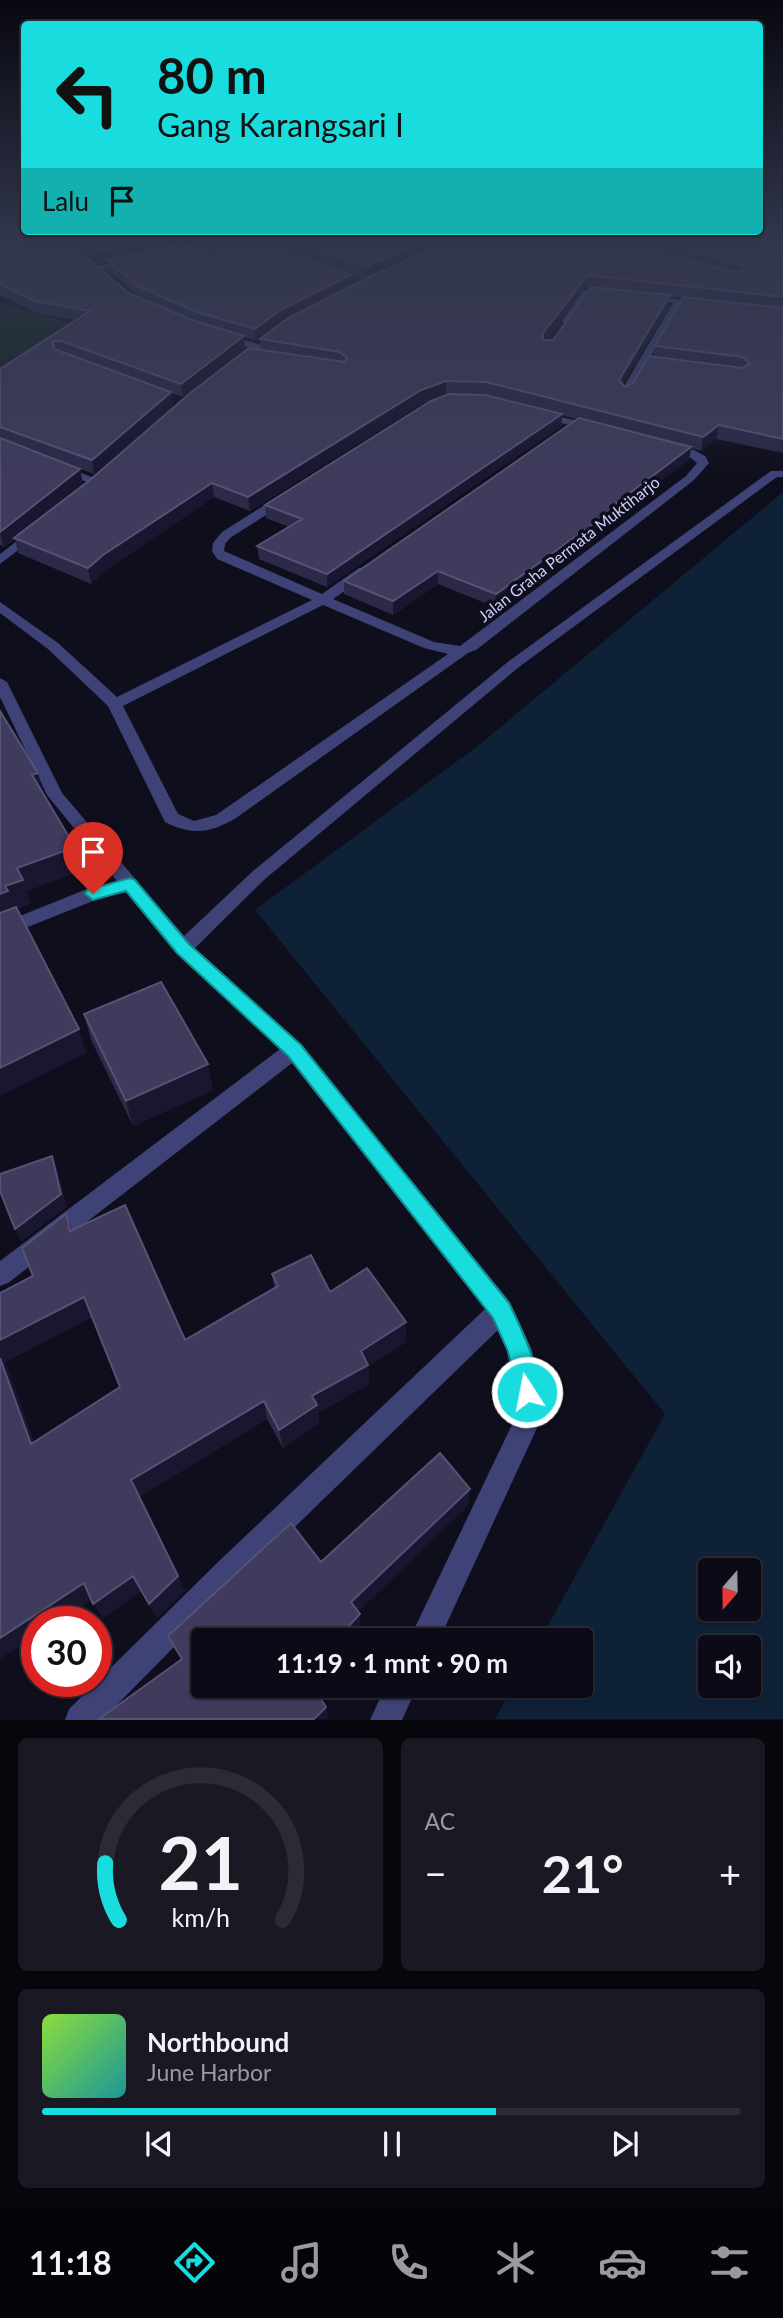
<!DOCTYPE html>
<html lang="id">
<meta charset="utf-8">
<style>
:root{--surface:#0b0a16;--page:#191823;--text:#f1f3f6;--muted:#9a9aa1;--line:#2b2b35;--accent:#18dcdd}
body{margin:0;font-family:Lato,sans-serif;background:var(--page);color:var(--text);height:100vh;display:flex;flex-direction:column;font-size:26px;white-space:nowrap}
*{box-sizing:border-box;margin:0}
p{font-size:23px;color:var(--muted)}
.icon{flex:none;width:38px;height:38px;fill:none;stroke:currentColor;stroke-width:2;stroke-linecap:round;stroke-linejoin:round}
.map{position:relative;height:1720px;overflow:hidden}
.panel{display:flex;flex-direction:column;gap:18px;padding:18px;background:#06060c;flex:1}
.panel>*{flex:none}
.top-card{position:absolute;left:21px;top:21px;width:742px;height:214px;border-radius:7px;box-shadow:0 2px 5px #0004,0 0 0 2px var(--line);background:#18dcdd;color:#111;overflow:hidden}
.needle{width:46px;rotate:200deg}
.fabs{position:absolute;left:698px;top:1558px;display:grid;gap:14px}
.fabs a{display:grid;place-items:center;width:63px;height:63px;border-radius:7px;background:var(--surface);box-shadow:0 2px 5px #0004,0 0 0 2px var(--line);font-size:35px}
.speed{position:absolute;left:21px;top:1606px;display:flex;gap:14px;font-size:35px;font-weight:700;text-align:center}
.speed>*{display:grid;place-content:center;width:91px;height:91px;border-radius:50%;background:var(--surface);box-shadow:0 2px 5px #0004,0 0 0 2px var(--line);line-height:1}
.speed .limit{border:10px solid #d22;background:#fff;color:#111}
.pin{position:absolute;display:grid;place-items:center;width:60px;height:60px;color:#fff;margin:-72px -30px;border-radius:50% 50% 50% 0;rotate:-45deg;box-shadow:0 0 7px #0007}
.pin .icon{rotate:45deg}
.me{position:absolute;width:77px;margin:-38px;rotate:349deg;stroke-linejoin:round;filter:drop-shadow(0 0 5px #0008)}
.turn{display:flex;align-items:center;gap:24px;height:147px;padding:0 21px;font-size:32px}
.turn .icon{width:91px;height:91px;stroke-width:2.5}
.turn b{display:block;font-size:49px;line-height:60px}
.then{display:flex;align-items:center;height:66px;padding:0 21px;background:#0003;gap:14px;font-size:26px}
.big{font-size:52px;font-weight:700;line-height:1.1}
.panel .widget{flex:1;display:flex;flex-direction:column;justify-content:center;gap:10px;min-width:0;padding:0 24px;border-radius:10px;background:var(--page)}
.panel .dial{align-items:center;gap:0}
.dial svg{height:182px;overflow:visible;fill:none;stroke:var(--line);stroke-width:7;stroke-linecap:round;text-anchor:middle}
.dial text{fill:var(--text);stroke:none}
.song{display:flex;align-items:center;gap:21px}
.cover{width:84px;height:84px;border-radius:10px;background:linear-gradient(135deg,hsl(90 70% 55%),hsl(180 70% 35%))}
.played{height:7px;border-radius:4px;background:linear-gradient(90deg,var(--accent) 65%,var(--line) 65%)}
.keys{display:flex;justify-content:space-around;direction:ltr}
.heat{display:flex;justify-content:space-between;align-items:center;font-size:38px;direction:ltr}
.panel .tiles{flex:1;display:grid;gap:18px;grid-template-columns:1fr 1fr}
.widget:last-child{grid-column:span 2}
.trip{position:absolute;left:191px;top:1628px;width:402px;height:70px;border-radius:7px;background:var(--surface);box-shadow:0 2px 5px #0004,0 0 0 2px var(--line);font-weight:700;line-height:70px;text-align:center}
.tabs{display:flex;height:112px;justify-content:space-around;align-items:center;background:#040409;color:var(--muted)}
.tabs .icon{width:49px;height:49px}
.tabs .active{color:var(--accent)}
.tabs b{font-size:32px;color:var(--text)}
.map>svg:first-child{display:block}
.green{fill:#122624}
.water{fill:#0e2137;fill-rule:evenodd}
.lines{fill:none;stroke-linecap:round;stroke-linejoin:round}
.minor{fill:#3e4277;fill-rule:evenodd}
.wall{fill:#2c2949;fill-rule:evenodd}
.shaded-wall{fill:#191630}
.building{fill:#3e3b5c;stroke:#555275;stroke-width:2}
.route{fill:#18dcdd;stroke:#108f90;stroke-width:2}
.labels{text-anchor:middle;stroke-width:7;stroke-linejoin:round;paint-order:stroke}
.far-street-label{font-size:16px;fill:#d0d0fa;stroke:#0f0e1d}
</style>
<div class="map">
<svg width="783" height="1720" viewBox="0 0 783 1720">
<rect width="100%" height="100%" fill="#0f0e1d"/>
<path class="green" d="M0,303L73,323L0,370Z"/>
<path class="water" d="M783,492V1719H495L514,1685H581V1640H540L665,1414L255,910L479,745ZM710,1570H749V1608H710ZM710,1647H749V1685H710Z"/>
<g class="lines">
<path class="minor" d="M220,237L227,239L168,254L164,252Z
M368,237H380L433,258L426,260Z
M131,258L134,262L97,270L93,268Z
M583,291H608L612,294L608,297L588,296L570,323H564L562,321Z
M647,295L706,304L702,307L681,304L629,395L624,398L619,395L673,303L644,300Z
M224,334L261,345L263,347L258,350L221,339V335Z
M463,396L485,398L694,450L705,456L709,463L694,480L476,650L468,653L236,818C211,833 192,836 165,822L108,706L48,649L0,613V602L58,643L117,697L312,600L217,559L212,551L213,543L222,532L422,406L446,397ZM463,402L485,404L686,454L697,463L686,476L460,646L434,642L333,599L369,574V568H359L322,594L224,551L225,544L230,538L430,410L448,403ZM323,605L424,648L448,654L216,815L194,821L178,814L123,706Z
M60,465L100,480L102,482L92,484L56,470L54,468Z
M771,471H783V477H777L519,667L265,879L195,948L301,1044L510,1302L532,1350L544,1413L439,1640H409L518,1412L507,1351L498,1330L237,1583L102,1720H65L69,1709L217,1563L485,1309L292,1063L8,1283L0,1286V1261L280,1049L176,953L126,892L98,899L0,938V924L87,889L117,881L47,795L0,697V678L7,682L62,793L184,936L253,871L509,661Z
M34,528L40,532L38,535L0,564V554Z
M386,1685H418L402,1720H370Z"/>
</g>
<path class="wall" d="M0,237L130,294L194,321L140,298L109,270L107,261L100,262L62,237H212L114,259H219V258L201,250L200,240L351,285L280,322L255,340L244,337L245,349L183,397L171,393L173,406L94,474L54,459L83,484L48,512L261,350L260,339L365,279L245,237H783V453L716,439L701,451L691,448L689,460L613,516L612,522L495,607L438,584L393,615L344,594V581L577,419L562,415L561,426L327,587L259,559L257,546L289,527L266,518L265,505L448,394H446L421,404L250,511L214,497L106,570L91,584L18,553L15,539L4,547L0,545V369L75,320L37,313L0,295ZM414,247L426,252L414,257ZM586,287L590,288L553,340H546ZM669,297L683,298L655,346L654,356L633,383L625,387L622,384L668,307Z
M84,1014L213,1090L133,1126L91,1040Z
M66,1214L72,1230L185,1340L274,1288L272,1274L330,1292L406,1342L368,1366L369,1384L318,1413L319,1423L283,1448L267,1419L139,1497L185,1591L157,1618L141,1591L103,1618L91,1600L57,1622H37L0,1659V1293L33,1276ZM92,1317L120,1387L34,1442L5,1362Z"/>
<path class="shaded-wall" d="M159,237H212L100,262L98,251Z
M436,237H462L428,252V241Z
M414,247V258L365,279V267Z
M351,275V285L280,322L255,340V329L279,311Z
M588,275L586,287L542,345L543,333Z
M670,295L668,307L617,394L619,380Z
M244,336L245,349L183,397L181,384Z
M446,381V394L421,404L250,511L248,497L421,390Z
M171,392L173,406L94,474L92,460Z
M562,414L561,426L327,587V574Z
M719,425L716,439L701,451L703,437Z
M691,447L689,460L613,516L612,522L495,607L496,594Z
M80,469L83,484L4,547L0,532Z
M212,483L214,497L106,570L91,584L88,568L103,555Z
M438,571V584L393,615V601Z
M38,773L45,797L32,775Z
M75,847L82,871L27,891L31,904L14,910L0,922V894L17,868Z
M79,1029L86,1053L0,1096V1068Z
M208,1064L213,1090L133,1126L126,1101Z
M52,1156L57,1169L67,1207L21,1242L15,1229Z
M84,1297L92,1317L5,1362L41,1461L31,1444L0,1358V1340Z
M406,1322V1342L368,1366L369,1384L318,1413L319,1423L283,1448L279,1430L312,1396L361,1351Z
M264,1401L267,1419L139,1497L131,1480Z
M470,1489L468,1506L353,1617L351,1602Z
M133,1576L141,1591L103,1618L93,1604Z
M178,1576L185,1591L157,1618L149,1604Z
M84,1583L94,1598L57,1622H37V1635L0,1659V1638Z
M360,1614L361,1628L351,1640H336Z
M326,1707L329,1719H314Z"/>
<path class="building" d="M0,237H58L82,254L130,294L192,320L244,336L181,384L61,341H53L54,349L171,392L92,460L0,427V369L90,311L35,301L0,284Z
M77,237H159L98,251Z
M212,237H242L351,275L279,311L255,329L200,313L139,287L107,260L183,244L219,259L223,254L222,250L200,240Z
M277,237H390L414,247L365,267Z
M418,237H436L428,241Z
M459,237H596L740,273L747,266L632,237H745L775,244L782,240L780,237H783V297L588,275L543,333V340H553L591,287L670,295L619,380L625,387L633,383L649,356L742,368L750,364L743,357L655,346L683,297L783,308V439L719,425L703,437L486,382L446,381L421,390L248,497L212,483L103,555L88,568L14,538L90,480L189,394L249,348L344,362L347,358L340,352L260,339L288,318L369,277Z
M449,394L485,395L562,414L327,574L257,546L302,519L265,505L431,401Z
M579,418L691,447L610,508L614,509L496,594L438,571L393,601L344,581Z
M0,438L80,469L0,532Z
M0,711L38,773L32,775L75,847L17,868L23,880L5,886L8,891L0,894Z
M16,907L79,1029L0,1068V913Z
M161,982L208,1064L126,1101L84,1014Z
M52,1156L61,1194L15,1229L0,1191V1174Z
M125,1205L185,1340L278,1286L272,1274L311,1255L330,1292L367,1268L406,1322L361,1351L368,1365L312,1396L317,1405L279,1430L264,1401L131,1480L178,1576L149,1604L133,1576L93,1604L84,1583L0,1638V1358L31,1444L120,1387L84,1297L0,1340V1293L33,1276L22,1248L66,1214L70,1231Z
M440,1453L470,1489L351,1602L360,1614L336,1640H203V1685H312L326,1707L314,1719H99L182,1659L168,1636L291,1523L321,1562Z"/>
<linearGradient id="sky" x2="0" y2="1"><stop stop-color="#080810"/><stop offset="0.5" stop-color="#31364c"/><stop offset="1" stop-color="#31364c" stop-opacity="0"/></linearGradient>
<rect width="783" height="478" fill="url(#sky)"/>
<path class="route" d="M130,878L135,880L189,944L301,1045L509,1303C520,1327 546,1375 535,1401L527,1404L519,1401L508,1351L493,1318L288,1056L177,953L126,891L93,900L85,894L87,890Z"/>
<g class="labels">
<g class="far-street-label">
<text transform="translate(569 549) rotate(-38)" y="6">Jalan Graha Permata Muktiharjo</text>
</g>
</g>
</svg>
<div class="fabs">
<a><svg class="needle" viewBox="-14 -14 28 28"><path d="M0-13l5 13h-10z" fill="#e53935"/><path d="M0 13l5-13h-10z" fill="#9a9aa1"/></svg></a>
<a><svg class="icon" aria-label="sound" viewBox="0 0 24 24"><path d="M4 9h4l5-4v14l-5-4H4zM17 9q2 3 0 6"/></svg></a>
</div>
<div class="speed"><div class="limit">30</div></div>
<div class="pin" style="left:93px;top:894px;background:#d93025"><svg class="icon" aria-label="arrive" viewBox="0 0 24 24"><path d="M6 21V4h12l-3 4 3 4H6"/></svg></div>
<svg class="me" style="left:527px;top:1392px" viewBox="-20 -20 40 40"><circle r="17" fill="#18dcdd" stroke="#fff" stroke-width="3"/><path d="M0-11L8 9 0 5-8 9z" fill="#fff"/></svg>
<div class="trip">11:19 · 1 mnt · 90 m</div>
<div class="top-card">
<div class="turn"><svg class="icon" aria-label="left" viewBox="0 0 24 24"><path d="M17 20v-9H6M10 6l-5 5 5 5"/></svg><div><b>80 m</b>Gang Karangsari I</div></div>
<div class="then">Lalu<svg class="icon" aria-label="arrive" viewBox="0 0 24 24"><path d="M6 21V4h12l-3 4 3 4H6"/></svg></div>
</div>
</div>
<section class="panel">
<div class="tiles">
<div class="widget dial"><svg viewBox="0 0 100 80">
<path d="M14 69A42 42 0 1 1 86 69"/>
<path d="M14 69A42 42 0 0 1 8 44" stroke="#18dcdd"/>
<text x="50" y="56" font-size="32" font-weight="700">21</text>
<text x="50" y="72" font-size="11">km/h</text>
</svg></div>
<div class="widget"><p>AC</p>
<div class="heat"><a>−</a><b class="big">21°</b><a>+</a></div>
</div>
<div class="widget">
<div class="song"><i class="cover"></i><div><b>Northbound</b><p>June Harbor</p></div></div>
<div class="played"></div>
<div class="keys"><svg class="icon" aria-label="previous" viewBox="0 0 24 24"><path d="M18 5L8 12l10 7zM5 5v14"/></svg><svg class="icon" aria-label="pause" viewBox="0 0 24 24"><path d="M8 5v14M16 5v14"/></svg><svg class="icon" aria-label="next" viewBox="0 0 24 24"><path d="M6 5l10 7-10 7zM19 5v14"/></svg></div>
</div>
</div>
</section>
<nav class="tabs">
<b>11:18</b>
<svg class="icon active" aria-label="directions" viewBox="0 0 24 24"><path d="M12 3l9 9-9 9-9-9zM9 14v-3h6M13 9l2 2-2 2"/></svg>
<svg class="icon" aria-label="music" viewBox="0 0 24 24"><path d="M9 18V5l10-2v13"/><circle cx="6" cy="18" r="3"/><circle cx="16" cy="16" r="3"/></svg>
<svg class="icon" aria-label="phone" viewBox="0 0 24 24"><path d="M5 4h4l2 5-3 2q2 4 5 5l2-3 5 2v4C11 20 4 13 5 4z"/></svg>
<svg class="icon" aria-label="climate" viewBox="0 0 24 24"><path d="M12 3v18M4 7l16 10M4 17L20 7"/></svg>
<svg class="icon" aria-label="car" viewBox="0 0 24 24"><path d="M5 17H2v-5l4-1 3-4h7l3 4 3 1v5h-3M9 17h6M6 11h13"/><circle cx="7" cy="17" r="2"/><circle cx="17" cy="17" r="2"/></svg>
<svg class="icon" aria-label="filters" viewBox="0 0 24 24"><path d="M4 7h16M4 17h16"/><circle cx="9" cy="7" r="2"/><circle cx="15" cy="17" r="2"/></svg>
</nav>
